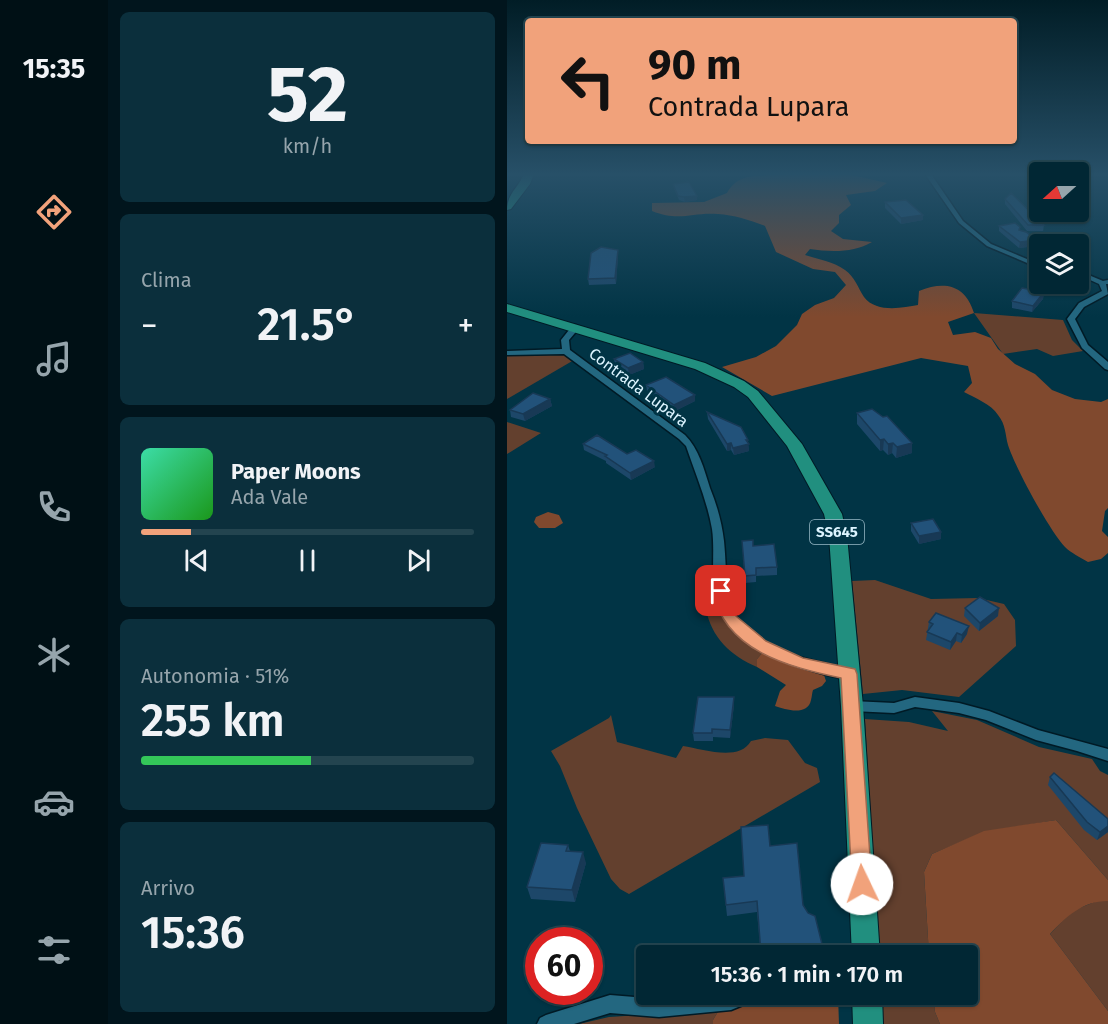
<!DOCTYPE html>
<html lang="it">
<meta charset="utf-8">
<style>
:root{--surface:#012734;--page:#0b2f3c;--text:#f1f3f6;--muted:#96a5ac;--line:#23444f;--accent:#f1a27b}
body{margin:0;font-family:"Fira Sans",sans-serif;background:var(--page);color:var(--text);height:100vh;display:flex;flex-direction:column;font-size:22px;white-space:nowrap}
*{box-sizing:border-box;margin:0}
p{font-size:20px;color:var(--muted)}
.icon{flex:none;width:33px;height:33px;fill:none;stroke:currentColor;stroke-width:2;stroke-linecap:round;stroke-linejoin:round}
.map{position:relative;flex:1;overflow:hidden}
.drawer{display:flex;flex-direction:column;gap:12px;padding:12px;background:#01151d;width:399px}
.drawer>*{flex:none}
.banner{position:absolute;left:18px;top:18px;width:492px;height:126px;border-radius:6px;box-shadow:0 2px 4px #0004,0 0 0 2px var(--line);background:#f1a27b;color:#111;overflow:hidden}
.needle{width:39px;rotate:249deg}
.controls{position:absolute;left:522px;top:162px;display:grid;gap:12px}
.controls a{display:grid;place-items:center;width:60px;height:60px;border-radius:6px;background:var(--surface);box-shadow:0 2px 4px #0004,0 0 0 2px var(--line);font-size:30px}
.speed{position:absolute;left:18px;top:927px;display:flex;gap:12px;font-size:30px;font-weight:700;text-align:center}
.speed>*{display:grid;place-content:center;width:78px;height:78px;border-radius:50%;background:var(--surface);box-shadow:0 2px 4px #0004,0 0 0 2px var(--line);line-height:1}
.speed .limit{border:9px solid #d22;background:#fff;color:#111}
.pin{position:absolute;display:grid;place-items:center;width:51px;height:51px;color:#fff;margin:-26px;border-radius:12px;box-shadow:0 3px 9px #0006}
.me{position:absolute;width:66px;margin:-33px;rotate:357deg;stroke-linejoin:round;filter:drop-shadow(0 0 4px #0008)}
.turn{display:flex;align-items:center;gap:21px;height:126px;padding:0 24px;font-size:27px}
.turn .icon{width:78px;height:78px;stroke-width:2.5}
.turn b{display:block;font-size:42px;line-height:51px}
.big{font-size:45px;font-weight:600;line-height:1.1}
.drawer .card{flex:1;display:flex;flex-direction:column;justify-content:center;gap:9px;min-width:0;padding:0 21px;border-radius:9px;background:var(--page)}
.drawer .dial{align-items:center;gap:0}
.dial b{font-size:78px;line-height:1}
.song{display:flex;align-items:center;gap:18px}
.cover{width:72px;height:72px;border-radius:9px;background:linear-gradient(135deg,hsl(160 70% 55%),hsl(120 70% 35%))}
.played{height:6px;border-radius:3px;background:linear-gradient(90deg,var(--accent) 15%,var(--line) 15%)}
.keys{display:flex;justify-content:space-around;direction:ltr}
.heat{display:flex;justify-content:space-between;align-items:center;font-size:33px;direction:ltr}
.charge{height:9px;border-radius:4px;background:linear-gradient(90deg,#34c759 51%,var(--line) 0)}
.trip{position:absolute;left:129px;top:945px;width:342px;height:60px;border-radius:6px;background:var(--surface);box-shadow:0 2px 4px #0004,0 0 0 2px var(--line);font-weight:600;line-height:60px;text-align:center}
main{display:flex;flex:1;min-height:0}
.menu{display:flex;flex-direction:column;width:108px;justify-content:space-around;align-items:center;background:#001015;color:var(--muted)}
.menu .icon{width:42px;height:42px}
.menu .selected{color:var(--accent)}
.menu b{font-size:27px;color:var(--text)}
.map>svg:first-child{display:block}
.green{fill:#63402e}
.forest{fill:#80492e}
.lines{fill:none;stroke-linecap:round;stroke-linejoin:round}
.minor-casing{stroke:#001a25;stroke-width:3}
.primary-casing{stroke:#001a25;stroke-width:2}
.minor{fill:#236780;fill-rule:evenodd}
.primary{fill:#218f7f;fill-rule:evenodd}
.wall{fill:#1d4769}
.shaded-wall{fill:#183955}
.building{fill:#22527a;stroke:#183955;stroke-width:1.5}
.route{fill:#f1a27b;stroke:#9d6950;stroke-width:1.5}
.labels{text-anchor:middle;stroke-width:6;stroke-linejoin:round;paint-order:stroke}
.shield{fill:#013445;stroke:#9abac7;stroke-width:1.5}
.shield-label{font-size:15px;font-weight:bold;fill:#dcf4ff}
.street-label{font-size:16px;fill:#dcf4ff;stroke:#013445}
</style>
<main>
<nav class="menu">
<b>15:35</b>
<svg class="icon selected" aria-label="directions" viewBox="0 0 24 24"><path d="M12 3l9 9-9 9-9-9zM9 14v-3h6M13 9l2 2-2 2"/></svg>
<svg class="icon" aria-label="music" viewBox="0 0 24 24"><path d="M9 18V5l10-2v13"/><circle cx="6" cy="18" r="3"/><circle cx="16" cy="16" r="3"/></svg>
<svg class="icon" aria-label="phone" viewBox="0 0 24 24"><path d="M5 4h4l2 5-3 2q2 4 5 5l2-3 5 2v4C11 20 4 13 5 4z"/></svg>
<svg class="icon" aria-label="climate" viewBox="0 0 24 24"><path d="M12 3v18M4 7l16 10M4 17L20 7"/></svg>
<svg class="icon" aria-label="car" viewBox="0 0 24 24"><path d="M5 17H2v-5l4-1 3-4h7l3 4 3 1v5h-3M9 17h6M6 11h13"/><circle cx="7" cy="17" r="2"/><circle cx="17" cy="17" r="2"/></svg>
<svg class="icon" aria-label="filters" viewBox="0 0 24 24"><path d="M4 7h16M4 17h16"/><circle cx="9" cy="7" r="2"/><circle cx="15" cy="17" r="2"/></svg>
</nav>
<section class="drawer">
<div class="card dial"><b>52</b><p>km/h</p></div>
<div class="card"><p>Clima</p>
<div class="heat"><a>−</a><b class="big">21.5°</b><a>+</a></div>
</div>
<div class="card">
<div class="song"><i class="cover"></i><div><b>Paper Moons</b><p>Ada Vale</p></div></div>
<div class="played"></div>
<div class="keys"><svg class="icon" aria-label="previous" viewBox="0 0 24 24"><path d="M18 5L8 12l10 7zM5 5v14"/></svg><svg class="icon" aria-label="pause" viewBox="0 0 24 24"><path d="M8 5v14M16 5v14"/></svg><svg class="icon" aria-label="next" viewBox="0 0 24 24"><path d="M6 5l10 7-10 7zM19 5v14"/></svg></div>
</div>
<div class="card"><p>Autonomia · 51%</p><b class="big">255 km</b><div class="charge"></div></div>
<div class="card"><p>Arrivo</p><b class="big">15:36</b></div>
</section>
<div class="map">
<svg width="601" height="1024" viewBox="0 0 601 1024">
<rect width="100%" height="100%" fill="#013445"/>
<path class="green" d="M467,313L556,320L565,340L576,351L546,356L530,349L496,354Z
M48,354L57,355L67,360L0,399V355Z
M0,422L34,433L0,454Z
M368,580L424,599L471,598L497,604L508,620L509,646L452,697L395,690L356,694L345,581Z
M202,604H209C223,633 227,636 256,652L250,659V667C224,656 204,637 199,609Z
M425,711L470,720L532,747L585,759L593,771L601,775V880L549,820L477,832L425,854L417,872L422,955H372L358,719L402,722L441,731Z
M104,715L110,742L169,758L176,746C196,749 232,762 244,741L258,738L281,740L298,763L310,768L313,782L122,894L113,889L104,879L70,808L53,766L44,751L102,718Z
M590,901H601V1011L543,934L565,911Z
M374,995H426L428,1012L433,1024H376Z
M212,1010L206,1020V1024H72L102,1017Z"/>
<path class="forest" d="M276,174H341L380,183L368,191L339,195L344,205L332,215V223L324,231L336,239L365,242C347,253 323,252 303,249L298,255C311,259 327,262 338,270C348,277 351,288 357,297C369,313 395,308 411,305L412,291C437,281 458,284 467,313L441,322L446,335L468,332L484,338L491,349L508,364L528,374L545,390L568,399L594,402L601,399V508L598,511L595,531L601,537V553L594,559L581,562C573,557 564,553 558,547C542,530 508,467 501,445C498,434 499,425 491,415C484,404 468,398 457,392L465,383L461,366L414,358L265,396L215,367L249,357L269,346L290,325L295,314L308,305L327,298L339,285L328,272L306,269L269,252L258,226C243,220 227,215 211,214C184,212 173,222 145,211V203L197,202L220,193C232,171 254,177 276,174Z
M41,512L52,515L56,523L48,528H32L27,522L29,517Z
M256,652L317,675L319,681L315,686L306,690C305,693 305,696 304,700C301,716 279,710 268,706L273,691L279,685L250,667V659Z
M549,820L601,880V901C575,901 559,917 543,934L601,1011V1024H433L428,1012L426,995L460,994V956L422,955L417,872L425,854L477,831Z
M273,995H331L332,1024H206V1020L212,1010L256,1002Z"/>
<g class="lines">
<g class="minor-casing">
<path id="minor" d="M418,174H424L456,221L484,244L532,264V268L480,246L452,223Z
M572,271L596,281L601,280V284H599L601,294L577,307L568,319L581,345L601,362V370L598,369L575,348L560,319L572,303L595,291L592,284L572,275Z
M66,325H69L73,327L62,340L63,350L178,435C192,449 197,469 203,488C210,505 215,523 217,541C222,592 213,622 268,648C293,660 320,662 347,671L348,674L347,677C335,681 306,671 293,667C255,655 217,636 208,593C204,572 208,550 205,529C200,500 188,473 179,446L172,439L57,354L0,355V351L55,349L54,340Z
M408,697L452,703L482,711L531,730L601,749V761L570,751L529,740L479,720L452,713L408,707L387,713L345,711L340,710L338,706L340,702L345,701L387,703Z
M202,994H250L248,1000L224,1010L152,1017L103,1013L67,1024H30L33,1018L39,1015L103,995L152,999Z"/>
</g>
<g class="primary-casing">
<path id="primary" d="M17,174H27L23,184L4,209L0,210C0,194 11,188 17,174Z
M0,304L198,363L237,381L251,391L295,444L335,514L340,536L356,706L373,956H345L334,706L322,536L317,514L280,446L241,397L227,387L188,369L0,312Z
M345,994H375L376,1024H346Z"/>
</g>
<use href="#minor" class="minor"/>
<use href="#primary" class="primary"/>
</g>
<path class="wall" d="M166,184L190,200L178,202L172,200L167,188Z
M498,199L537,225L536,231H520L498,204Z
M378,202L416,215V220L394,224L378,208Z
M492,226L512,230L529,246L512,248L492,231Z
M111,250V256L109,284L82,285L81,279Z
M537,292L536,299L525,312L505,308V301Z
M107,359L136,362L137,369L122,375L108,365Z
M139,385L188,395V401L168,411L140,391Z
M43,399L45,406L18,421L4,417L3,410Z
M200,412L241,443L242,451L227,455L224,450L220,451L201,419Z
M350,413L405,453L389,458L385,453L381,455L376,450L373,451L350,424Z
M76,444L120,454L148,467L124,480L99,463V461L77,450Z
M404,523L434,539L412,544L404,531Z
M235,541L246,546L270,567V575L249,576V582L238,583Z
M458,608L491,616L472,631L457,616Z
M422,622L460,634L454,643L449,641L443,650L419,640Z
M227,705L223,738L206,737V741H187L186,733Z
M543,777L601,819V832L590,840L577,830L541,785Z
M61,845L63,851L79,863L68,902L24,899L20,887Z
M263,846L301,913L314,954L310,956H254L250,912L220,916L216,878L237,876Z"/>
<path class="shaded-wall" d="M190,196V200L178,202L177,197Z
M416,215V220L394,224V218Z
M530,240L529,246L512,248L513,242Z
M111,250V256L109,284L108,278Z
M537,292L536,299L525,312L526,306Z
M136,362L137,369L122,375L121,368Z
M188,395V401L168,411L167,405Z
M43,399L45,406L18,421L16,414Z
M377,439L376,450L373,451V440Z
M239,440H241L242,451L227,455L226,448Z
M224,443V450L220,451V444Z
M386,443L385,453L381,455V444Z
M405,443V453L389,458L390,447Z
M147,461L148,467L124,480L123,473Z
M434,532V539L412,544V536Z
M492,608L491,616L472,631L473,623Z
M462,626L460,634L454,643L455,635Z
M450,633L449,641L443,650L444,642Z
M227,697V705L223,738V730Z
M601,826V832L590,840L593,832Z
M76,852L79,863L68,902L65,890Z
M315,944L314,954L310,956H289V951Z"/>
<path class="building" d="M182,182L190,196L177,197L171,196L166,184Z
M504,193L537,225H521L498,199Z
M399,200L416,215L394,218L378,202Z
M508,223L513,227L512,230L519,232L530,240L513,242L492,226Z
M94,247L111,250L108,278L81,279L84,253Z
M515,288L537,292L526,306L505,301Z
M123,353L136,362L121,368L107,359Z
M159,377L188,395L167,405L139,385Z
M26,393L43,399L16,414L3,410Z
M365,409L376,417L380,416L405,443L390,447L386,443L381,444L377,439L373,440L350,413Z
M200,412L234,427L241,440H239L242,444L226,448L224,443L220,444Z
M90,435L120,454L129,450L147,461L123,473L98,456L100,455L76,444Z
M426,519L434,532L412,536L404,523Z
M246,540V546L267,544L270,567L249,568V575L238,576L235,541Z
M473,597L492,608L473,623L458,608Z
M429,613L462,626L455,635L450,633L444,642L420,632L426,624L422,622Z
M191,697H227L223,730L205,729V733H186Z
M547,773L601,819V826L593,832L580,822L543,777Z
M261,825L263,846L290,843L296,905L301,913L308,916L315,944L289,951L254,954L250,901L219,905L216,878L237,876L234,827Z
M34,843L61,845L59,851L76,852L65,890L20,887Z"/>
<linearGradient id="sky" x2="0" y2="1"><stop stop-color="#011d26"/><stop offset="0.55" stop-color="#275068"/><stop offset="1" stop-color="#275068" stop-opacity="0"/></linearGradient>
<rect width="601" height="317" fill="url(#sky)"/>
<path class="route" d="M214,586L221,591L229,616L259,641L296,658L348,669L350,674L365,884L362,891L355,893L348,891L345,884L334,678C282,667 217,651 206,591Z"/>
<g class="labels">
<rect class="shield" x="303" y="520" width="54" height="24" rx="4.5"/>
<g class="shield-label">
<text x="330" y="537">SS645</text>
</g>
<g class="street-label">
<text transform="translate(132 387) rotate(37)" y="6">Contrada Lupara</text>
</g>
</g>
</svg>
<div class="controls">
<a><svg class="needle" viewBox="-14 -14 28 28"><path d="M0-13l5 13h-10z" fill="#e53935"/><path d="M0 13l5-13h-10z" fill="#96a5ac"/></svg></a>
<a><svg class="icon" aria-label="layers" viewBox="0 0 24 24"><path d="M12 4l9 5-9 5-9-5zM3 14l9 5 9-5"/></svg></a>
</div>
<div class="speed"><div class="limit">60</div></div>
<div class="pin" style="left:214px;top:591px;background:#d93025"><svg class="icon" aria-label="arrive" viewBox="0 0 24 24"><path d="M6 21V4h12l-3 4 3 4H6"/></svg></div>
<svg class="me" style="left:355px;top:884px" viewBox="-20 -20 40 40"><circle r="19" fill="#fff"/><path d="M0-13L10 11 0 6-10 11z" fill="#f1a27b"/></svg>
<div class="trip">15:36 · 1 min · 170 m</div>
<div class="banner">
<div class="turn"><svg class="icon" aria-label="left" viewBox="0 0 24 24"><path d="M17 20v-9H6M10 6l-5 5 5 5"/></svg><div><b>90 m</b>Contrada Lupara</div></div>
</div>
</div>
</main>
